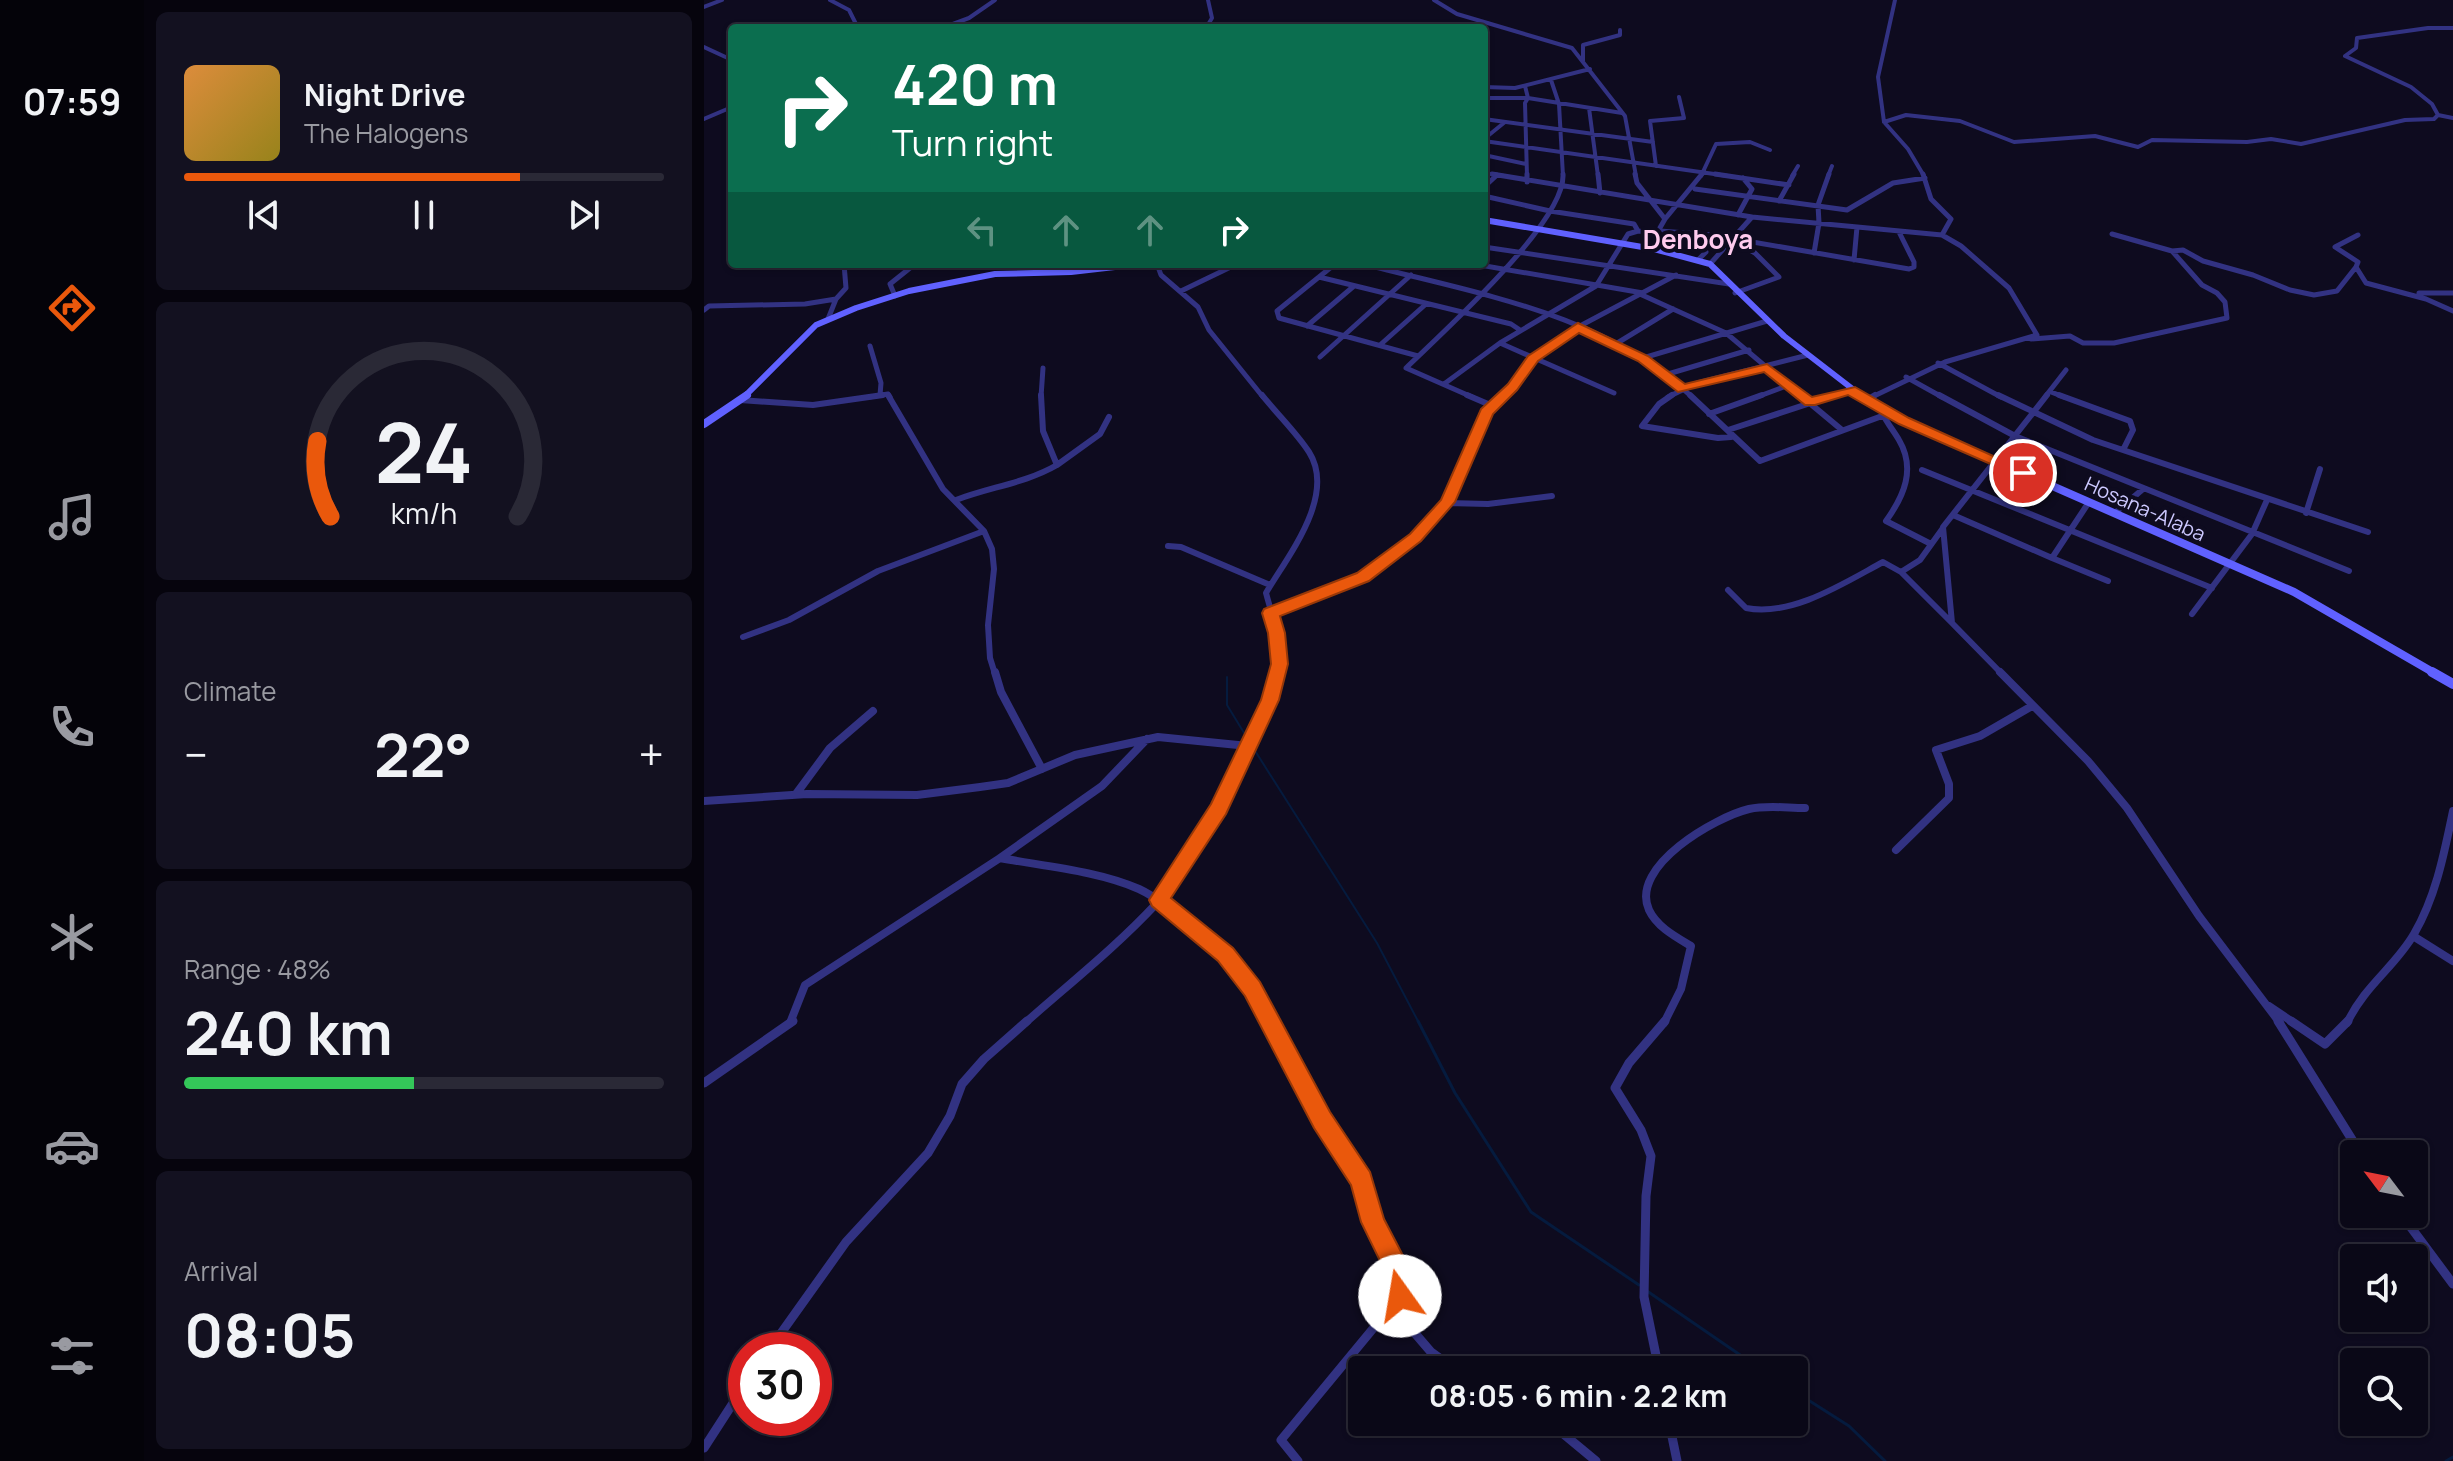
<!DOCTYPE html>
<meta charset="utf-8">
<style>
:root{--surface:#0a0817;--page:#131120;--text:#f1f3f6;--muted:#999aa1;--line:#2a2936;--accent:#ea580c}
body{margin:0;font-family:Manrope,sans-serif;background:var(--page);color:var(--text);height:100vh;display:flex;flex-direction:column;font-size:30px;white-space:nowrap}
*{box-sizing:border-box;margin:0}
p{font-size:26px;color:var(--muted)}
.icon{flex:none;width:44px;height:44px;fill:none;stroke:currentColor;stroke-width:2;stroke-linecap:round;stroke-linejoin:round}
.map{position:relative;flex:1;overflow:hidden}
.panel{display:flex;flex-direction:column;gap:12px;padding:12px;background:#06040d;width:560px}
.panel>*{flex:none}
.guide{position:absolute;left:24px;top:24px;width:760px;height:244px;border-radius:8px;box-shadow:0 2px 6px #0004,0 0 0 2px var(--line);background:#0b6e4f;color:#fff;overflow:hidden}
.needle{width:52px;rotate:302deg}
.buttons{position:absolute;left:1636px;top:1140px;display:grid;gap:16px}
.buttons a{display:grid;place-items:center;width:88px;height:88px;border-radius:8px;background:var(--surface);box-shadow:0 2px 6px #0004,0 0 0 2px var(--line);font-size:40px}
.speed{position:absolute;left:24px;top:1332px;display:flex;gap:16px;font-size:40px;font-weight:700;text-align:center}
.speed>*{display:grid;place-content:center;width:104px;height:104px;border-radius:50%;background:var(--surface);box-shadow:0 2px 6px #0004,0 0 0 2px var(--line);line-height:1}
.speed .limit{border:12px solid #d22;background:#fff;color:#111}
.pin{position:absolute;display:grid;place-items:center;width:68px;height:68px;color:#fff;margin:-34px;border:4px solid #fff;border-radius:50%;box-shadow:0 2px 8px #0007}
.me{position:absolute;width:88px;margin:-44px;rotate:347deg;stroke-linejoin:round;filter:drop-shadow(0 0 6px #0008)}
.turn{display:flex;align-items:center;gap:28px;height:168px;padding:0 32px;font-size:36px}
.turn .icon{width:104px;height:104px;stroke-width:2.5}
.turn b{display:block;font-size:56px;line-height:68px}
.lanes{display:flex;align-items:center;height:76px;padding:0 32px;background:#0003;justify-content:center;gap:40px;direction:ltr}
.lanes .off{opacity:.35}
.big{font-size:60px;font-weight:700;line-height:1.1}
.panel .widget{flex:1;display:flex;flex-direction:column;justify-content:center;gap:12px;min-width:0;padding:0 28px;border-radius:12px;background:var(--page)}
.panel .dial{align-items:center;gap:0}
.dial svg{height:208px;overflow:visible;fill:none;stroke:var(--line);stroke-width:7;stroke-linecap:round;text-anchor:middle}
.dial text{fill:var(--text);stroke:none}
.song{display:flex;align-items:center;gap:24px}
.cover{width:96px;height:96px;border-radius:12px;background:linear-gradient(135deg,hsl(30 70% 55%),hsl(50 70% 35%))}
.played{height:8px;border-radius:4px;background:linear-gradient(90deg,var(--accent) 70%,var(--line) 70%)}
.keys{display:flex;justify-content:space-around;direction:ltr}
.heat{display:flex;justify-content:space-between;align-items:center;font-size:44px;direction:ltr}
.charge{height:12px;border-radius:6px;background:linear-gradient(90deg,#34c759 48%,var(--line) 0)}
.trip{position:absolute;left:644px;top:1356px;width:460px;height:80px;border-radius:8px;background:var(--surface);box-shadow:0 2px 6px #0004,0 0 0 2px var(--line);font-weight:700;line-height:80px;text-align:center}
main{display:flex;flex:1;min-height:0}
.menu{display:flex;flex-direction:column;width:144px;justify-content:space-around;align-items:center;background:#040309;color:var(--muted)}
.menu .icon{width:56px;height:56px}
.menu .selected{color:var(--accent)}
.menu b{font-size:36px;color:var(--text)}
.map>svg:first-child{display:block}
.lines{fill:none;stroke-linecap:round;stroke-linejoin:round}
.stream-far1{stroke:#051b3e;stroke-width:2}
.stream{stroke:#051b3e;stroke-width:3}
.minor-far4{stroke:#323282;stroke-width:4}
.minor-far3{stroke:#323282;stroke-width:5}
.minor-far2{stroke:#323282;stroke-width:6}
.minor-far1{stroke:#323282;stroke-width:8}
.minor{stroke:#323282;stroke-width:9}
.secondary-far2{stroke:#6061ff;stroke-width:6}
.secondary-far1{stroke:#6061ff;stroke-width:8}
.secondary{stroke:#6061ff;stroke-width:10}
.route{fill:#ea580c;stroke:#983908;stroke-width:2}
.labels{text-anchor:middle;stroke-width:8;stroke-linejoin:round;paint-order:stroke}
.far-street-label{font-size:20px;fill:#cdc9ff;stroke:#0e0b1f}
.far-district-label{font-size:26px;font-weight:bold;fill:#ffcbee;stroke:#0e0b1f}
</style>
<main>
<nav class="menu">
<b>07:59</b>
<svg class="icon selected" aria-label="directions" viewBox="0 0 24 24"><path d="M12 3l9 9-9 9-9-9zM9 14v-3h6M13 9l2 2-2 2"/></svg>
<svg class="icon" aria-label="music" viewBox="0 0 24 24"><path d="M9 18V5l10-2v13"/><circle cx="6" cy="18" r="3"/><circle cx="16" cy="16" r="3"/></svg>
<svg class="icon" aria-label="phone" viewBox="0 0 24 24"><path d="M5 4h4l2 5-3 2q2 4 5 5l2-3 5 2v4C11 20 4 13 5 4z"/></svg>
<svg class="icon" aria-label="climate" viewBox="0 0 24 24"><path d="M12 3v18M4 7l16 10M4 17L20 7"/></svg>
<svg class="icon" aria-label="car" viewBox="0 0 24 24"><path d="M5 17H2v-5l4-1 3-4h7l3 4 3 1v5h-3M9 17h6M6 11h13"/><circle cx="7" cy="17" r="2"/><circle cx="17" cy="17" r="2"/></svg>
<svg class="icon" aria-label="filters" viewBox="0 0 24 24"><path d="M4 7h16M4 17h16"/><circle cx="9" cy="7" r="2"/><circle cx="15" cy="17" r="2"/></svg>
</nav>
<section class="panel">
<div class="widget">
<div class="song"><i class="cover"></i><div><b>Night Drive</b><p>The Halogens</p></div></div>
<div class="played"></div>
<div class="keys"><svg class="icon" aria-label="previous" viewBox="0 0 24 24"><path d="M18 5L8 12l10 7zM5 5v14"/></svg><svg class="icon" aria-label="pause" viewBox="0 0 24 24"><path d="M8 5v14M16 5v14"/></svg><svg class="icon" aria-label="next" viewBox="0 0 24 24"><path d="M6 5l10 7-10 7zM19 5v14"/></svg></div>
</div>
<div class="widget dial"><svg viewBox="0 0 100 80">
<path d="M14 69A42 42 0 1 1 86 69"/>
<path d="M14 69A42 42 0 0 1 9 40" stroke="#ea580c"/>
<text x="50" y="56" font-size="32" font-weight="700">24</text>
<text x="50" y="72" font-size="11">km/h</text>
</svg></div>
<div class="widget"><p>Climate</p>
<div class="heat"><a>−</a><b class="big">22°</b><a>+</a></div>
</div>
<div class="widget"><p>Range · 48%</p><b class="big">240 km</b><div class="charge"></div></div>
<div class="widget"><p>Arrival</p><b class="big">08:05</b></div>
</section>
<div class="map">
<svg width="1749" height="1461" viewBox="0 0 1749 1461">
<rect width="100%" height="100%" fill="#0e0b1f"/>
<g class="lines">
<path class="stream-far1" d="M523,677V705L545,741
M548,746L673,943L715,1023"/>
<path class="stream" d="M714,1021L751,1093L827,1212L935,1285
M943,1291L1058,1370
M1090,1391L1145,1426L1181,1461
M1742,1461L1749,1457"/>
<path class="minor-far4" d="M126,0L145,10L154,28
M730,0L753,14L868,48L921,116L932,176
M0,7L18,0
M238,28L265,18L291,0
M502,28L508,18L504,0
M0,47L28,60
M879,61V45L916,35V30
M847,80L855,104L859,176
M821,86L824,98L821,103L823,176
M780,87L811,88L886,69
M780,98H824L918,113
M885,108L894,176
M1734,115L1749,118
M0,119L28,107
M780,119L949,142
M1180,122L1174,77L1191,0
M780,139L801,122
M780,141L1024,176
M780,155L822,164
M952,166L946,121L980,118L975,97
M780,173L800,176
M997,176L1012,144L1046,142L1066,150
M1088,176L1094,166
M1124,176L1128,166
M1220,176L1204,149L1180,122L1202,115L1256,121L1310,142L1391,136L1434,147L1448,140L1543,142L1567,139L1597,144L1701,120L1730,119L1734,115L1728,104L1707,87L1641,56L1652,48L1653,38L1724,28H1749"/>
<path class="minor-far3" d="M788,174L1048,217
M823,174V182
M894,174L896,193
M1011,174L1085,185
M780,187L793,175
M991,189L1143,210L1189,183L1221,178
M780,196L846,211L930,224L934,231
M1075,201L1090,174
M1034,215L1048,189L1039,178
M961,219L998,174
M956,231L1008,235L1205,269L1210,267V262L1195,232
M953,233L1002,252L994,260
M1654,235L1631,247L1654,262L1652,267L1662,283L1722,299L1749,311
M780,247L1025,284
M1468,251L1479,250L1499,261L1549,275L1586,290L1610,295L1633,291L1652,267
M1110,253L1115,223L1114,205L1125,174
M1150,260L1153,227
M453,264L457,275L494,307L505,330L559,397
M631,264L573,311L575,318L714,356
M660,264C773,294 900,313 988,397
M770,264L939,293
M1006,264L1048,217L1238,235L1247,219L1227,199L1219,174
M615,277L807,324L816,330
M477,291L533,264
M1031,293L1075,277L1051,253L1036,244
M1715,293H1749
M938,295L1022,333L1098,397
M191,296L186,284L211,264
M0,310L5,306L101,304L132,299
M124,319L132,299L142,288L140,264
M603,326L650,286
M1327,339L1366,336L1379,343H1410L1523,318L1521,302L1513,293L1498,285L1468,251L1408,234
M796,343L910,393
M676,345L722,304
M910,345L969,309
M166,346L177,383L176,395
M616,357L707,275
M939,358L1063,321
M1234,363L1297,397
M964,374L1045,350
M1202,377L1238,397
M740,384L796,343L892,286L924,234L934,231L953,233L961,219L933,183L931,174
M1347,392L1360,397
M165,397L184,394L186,397
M337,397L339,368
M768,397L702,368C738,333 862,222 859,174
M798,397L829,358L874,327L972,275
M964,397L993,383L1104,355
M1053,397L1085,385
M1125,397L1146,390
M1168,397L1241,362L1333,335L1305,288L1257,246L1238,235
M1341,397L1362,370"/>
<path class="minor-far2" d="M184,395L239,489L280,531L288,549L290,569L284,625L286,658L291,674
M558,395C573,414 592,432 605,452C633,496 583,557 562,593C569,619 579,647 572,674
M763,395L791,407
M968,395L955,404L938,426L1014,438L1027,437
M986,395L1056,461L1178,416
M1096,395L1138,430
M1235,395L1311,436L1645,571
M1294,395L1389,440L1664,532
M1355,395L1426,421L1429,430L1420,448
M36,400L109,405L179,395
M1161,401L1171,395
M1005,414L1058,395
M1179,414C1182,422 1190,431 1195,440C1212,469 1200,496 1182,521L1227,544
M1024,430L1131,395
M353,465L396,434L405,417
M1218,470L1508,588
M252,500C286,487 322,483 353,465L339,431L337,395
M743,503L784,504L848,496
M1411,513L1439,489
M1602,513L1616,469
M1249,515L1348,558L1385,502
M464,546L477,547L566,585
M1348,558L1404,581
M1197,572L1216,560L1239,528
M1024,590L1042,608C1088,617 1140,583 1179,562L1197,572L1248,623
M566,613L659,577L685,560L733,516L744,502L782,412L800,395
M1488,614L1548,534L1563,500
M39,637L85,620L174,571L280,531
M1298,674L1248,623L1239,527L1343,395"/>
<path class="minor-far1" d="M291,672L297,692L338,769
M1296,672L1384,761L1423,808L1495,916L1576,1023
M92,794L126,748L169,711
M0,801L103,794L213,795L276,787L304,783L371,755L454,737L544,746
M1192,850L1245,798V784L1232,750L1276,736L1328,706
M296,858L398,786L443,739
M1709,936L1749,961
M1565,1006L1590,1023
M86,1023L101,985L296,858C339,866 395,871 435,889C452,897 466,909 480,921C520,953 543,978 567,1023
M321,1023C365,984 412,947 452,904C497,853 557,738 573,672
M960,1023L977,989L987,946C972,937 953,927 945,910C925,866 1012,817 1045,809C1063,805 1083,808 1101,808
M1643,1023C1661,985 1691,967 1710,934C1732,896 1740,854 1749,811"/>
<path class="minor" d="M566,1021L618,1120L658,1180L669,1222L693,1269L703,1324L727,1352L752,1370
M1574,1021L1657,1154
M1587,1021L1621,1044L1644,1021
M0,1083L89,1021
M1697,1214L1749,1284
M65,1350L142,1242L224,1153L246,1116L258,1084L280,1059L323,1021
M955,1370L940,1297L942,1196L947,1156L937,1130L911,1088L925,1063L961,1021
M845,1422L892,1461
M965,1422L973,1461
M0,1448L42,1383
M594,1461L577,1440L696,1296"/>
<path class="secondary-far2" d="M780,220L950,249L1006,264L1080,336L1159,397
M40,397L112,325L152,308L205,291L291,274L367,272L437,264"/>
<path class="secondary-far1" d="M1156,395L1200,421L1590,592L1732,674
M0,424L43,395"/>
<path class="secondary" d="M1728,672L1749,684"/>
</g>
<path class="route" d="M874,323L944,356L981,384L1063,364L1108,397L1151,387L1205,418L1327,473L1324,476H1314L1195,424L1144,395L1111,405H1101L1060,372L974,392L934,361L875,333L834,361L813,390L789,414L751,502L717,541L665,581L576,616L581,633L584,664L575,700L522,814L467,898L529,948L556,982L626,1112L666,1172L680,1219L706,1269L709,1296L705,1305L696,1309L687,1305L681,1271L657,1222L647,1185L610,1128L541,996L514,961L448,906L445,900L507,804L557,700L567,664L564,633L558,613L560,609L653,573L706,534L737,500L777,409L804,384L824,356Z"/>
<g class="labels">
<g class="far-street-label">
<text transform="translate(1441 509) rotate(24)" y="7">Hosana-Alaba</text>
</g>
<g class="far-district-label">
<text x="994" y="249">Denboya</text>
</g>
</g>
</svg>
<div class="buttons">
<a><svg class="needle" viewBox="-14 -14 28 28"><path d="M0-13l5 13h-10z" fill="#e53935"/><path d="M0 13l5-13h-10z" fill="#999aa1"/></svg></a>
<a><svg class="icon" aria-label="sound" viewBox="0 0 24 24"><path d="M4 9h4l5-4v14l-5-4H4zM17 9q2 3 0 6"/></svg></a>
<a><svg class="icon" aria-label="search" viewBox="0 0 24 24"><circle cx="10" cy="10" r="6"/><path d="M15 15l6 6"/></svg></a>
</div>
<div class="speed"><div class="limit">30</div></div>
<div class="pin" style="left:1319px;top:473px;background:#d93025"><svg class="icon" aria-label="arrive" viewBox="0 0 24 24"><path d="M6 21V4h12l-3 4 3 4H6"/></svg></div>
<svg class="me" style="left:696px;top:1296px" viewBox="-20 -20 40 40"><circle r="19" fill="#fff"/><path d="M0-13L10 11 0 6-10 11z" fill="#ea580c"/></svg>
<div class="trip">08:05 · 6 min · 2.2 km</div>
<div class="guide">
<div class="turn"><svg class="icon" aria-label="right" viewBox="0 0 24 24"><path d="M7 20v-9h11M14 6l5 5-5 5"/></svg><div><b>420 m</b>Turn right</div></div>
<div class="lanes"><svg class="icon off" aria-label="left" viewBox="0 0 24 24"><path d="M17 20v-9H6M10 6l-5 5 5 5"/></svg><svg class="icon off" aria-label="ahead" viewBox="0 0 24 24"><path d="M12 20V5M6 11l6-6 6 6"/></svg><svg class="icon off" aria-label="ahead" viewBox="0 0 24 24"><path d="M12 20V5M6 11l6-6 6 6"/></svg><svg class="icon" aria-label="right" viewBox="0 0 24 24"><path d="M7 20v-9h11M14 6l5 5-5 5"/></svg></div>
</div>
</div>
</main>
